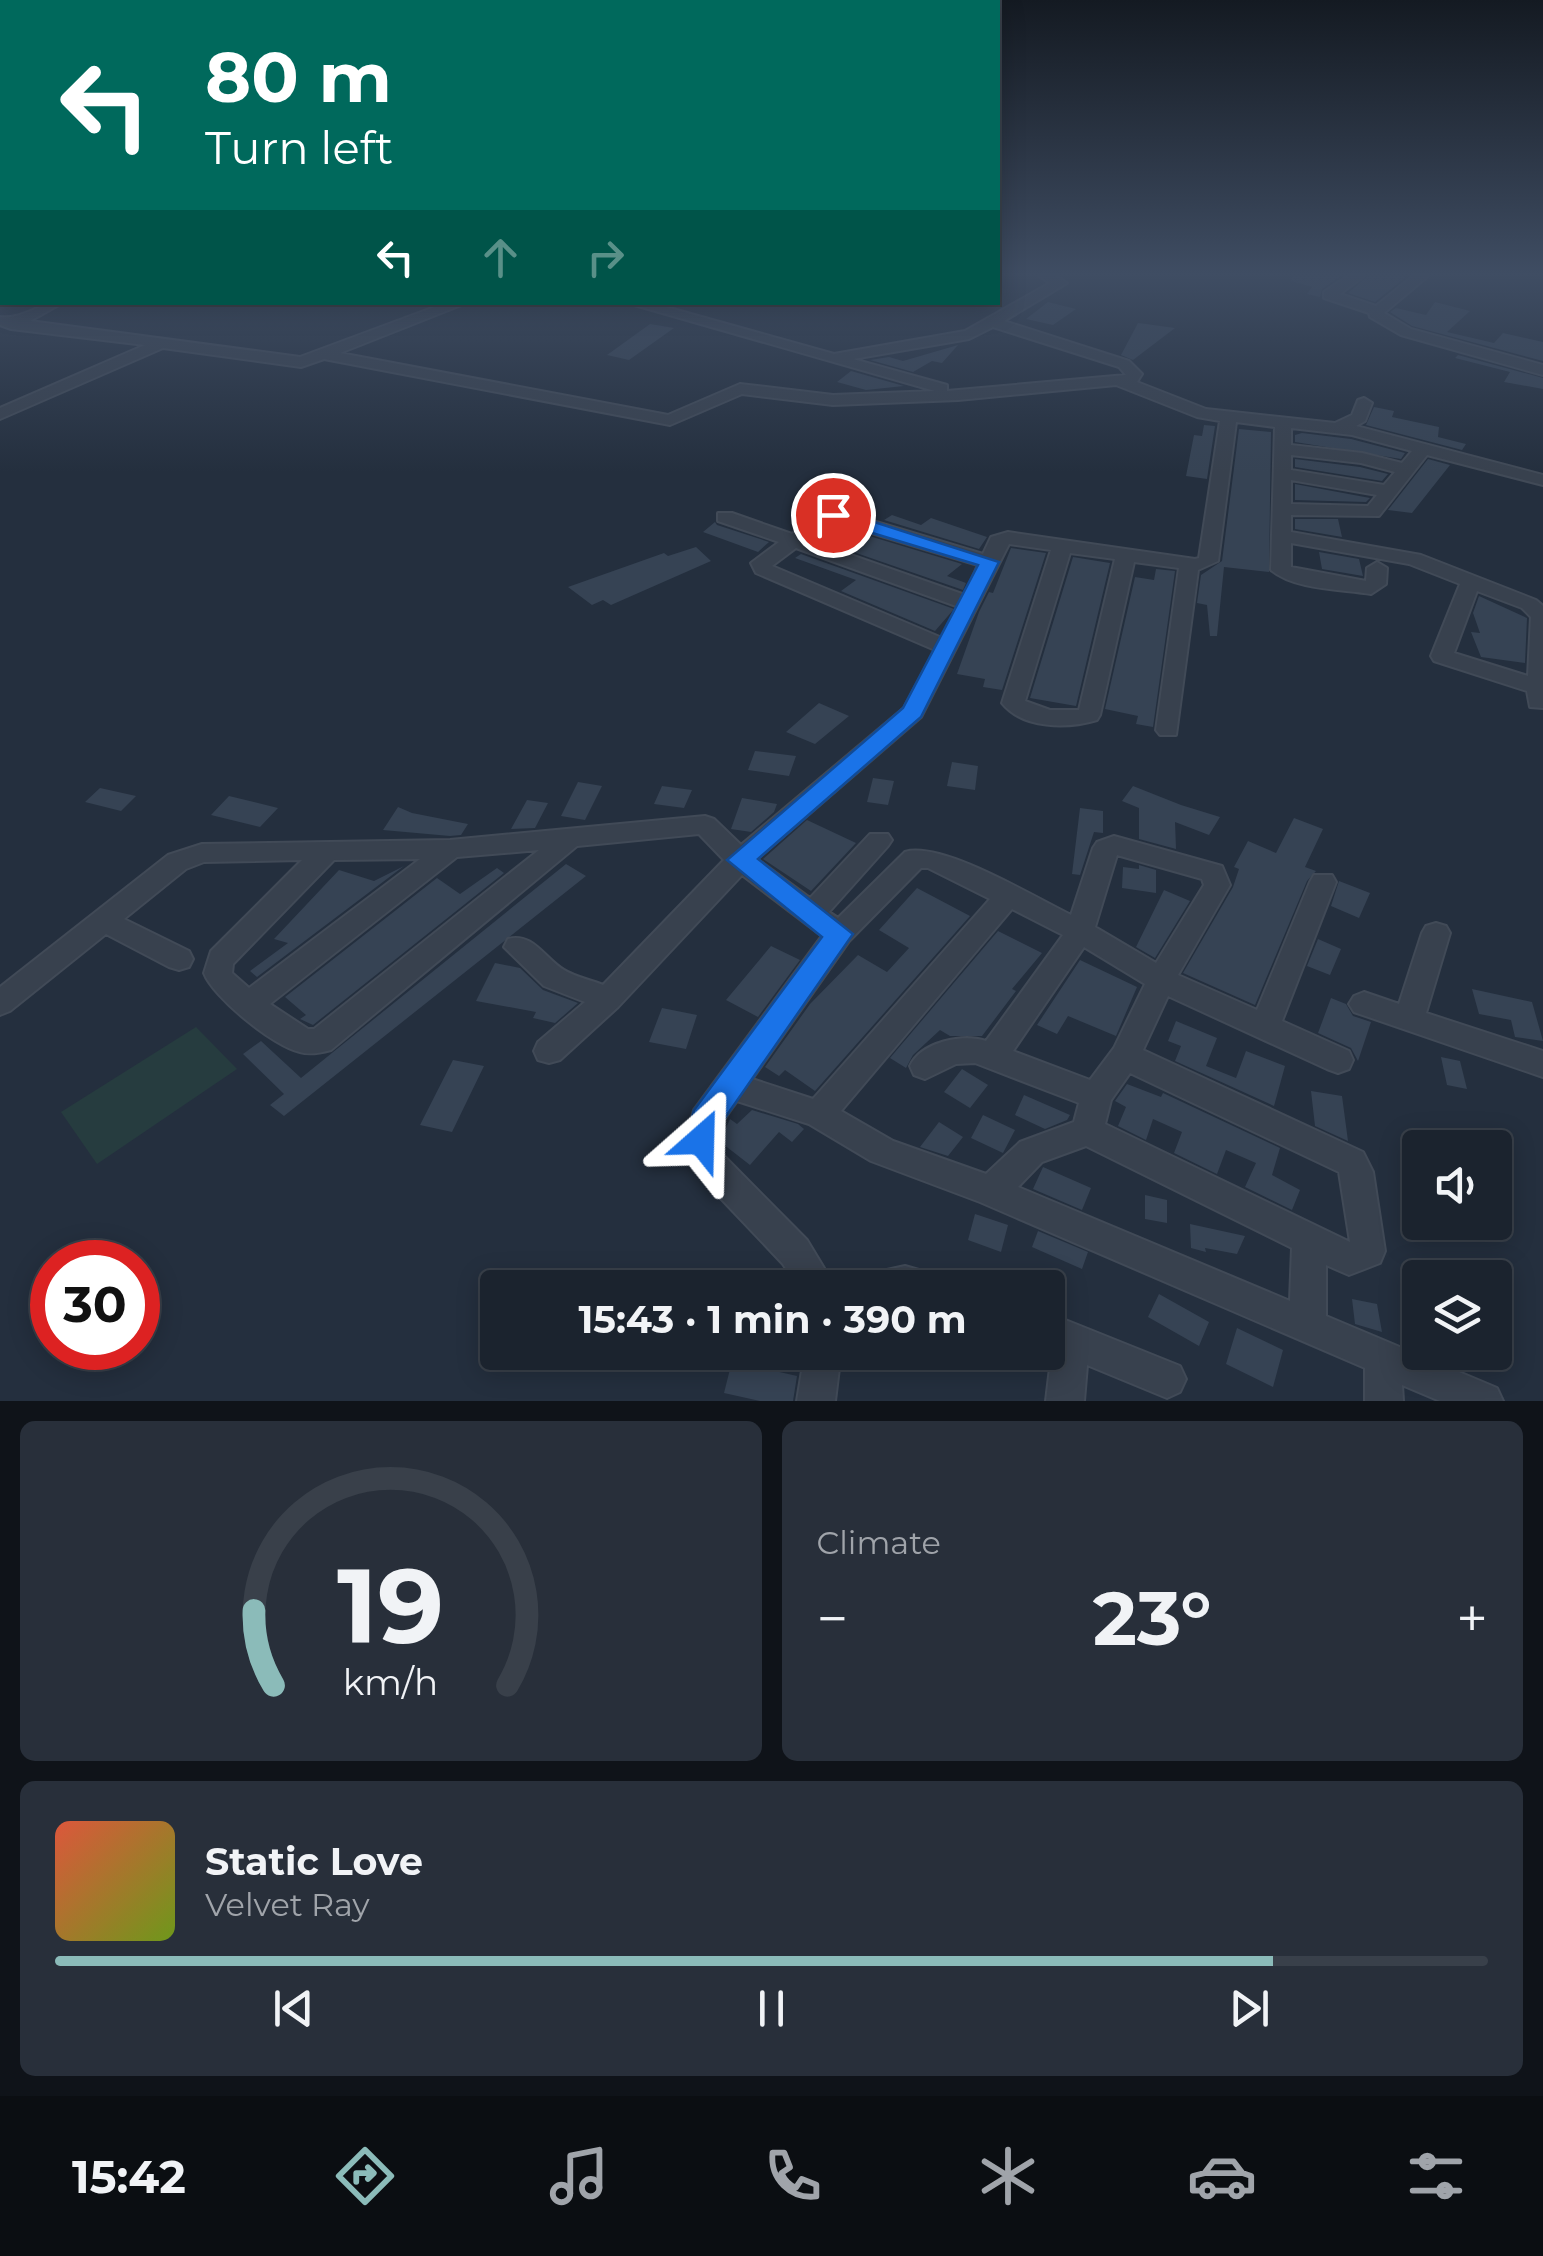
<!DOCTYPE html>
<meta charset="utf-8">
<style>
:root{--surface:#1b232e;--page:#282f3a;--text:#f1f3f6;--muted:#a0a4aa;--line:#39404a;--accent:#8bbbb9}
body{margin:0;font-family:Montserrat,sans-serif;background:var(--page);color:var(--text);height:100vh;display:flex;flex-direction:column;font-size:38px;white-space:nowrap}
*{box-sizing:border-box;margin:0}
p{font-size:32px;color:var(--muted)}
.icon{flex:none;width:55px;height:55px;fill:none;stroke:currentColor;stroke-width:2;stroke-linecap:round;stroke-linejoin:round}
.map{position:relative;height:1401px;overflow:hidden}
.side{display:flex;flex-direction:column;gap:20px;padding:20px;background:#0f1319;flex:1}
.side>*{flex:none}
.top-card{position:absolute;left:0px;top:0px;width:1000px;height:305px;box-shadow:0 5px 25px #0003,0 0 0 2px var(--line);background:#00695c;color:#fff;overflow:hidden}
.buttons{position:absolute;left:1402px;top:1130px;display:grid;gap:20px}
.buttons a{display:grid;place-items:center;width:110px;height:110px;border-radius:10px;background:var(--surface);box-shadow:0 5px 25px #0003,0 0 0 2px var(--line);font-size:50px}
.speed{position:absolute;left:30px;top:1240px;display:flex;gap:20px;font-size:50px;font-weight:700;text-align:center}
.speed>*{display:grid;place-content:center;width:130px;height:130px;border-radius:50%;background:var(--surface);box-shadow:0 5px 25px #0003,0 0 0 2px var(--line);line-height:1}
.speed .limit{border:15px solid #d22;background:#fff;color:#111}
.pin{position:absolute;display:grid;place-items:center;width:85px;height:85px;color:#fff;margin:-42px;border:5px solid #fff;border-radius:50%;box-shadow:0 2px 10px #0007}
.me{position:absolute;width:110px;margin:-55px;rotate:25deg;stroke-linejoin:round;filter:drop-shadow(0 0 8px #0008)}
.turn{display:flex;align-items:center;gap:35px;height:210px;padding:0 40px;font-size:45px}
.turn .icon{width:130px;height:130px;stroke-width:2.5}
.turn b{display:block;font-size:70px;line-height:85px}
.lanes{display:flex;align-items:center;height:95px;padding:0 40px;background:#0003;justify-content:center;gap:50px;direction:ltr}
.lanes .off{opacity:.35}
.big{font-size:75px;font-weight:700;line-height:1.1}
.side .widget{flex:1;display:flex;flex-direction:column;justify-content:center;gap:15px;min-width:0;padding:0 35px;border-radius:15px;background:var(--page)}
.side .dial{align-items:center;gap:0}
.dial svg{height:260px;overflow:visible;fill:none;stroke:var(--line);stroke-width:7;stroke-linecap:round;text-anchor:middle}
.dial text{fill:var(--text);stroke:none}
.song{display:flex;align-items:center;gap:30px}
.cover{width:120px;height:120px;border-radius:15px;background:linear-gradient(135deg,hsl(10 70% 55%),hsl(80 70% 35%))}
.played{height:10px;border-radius:5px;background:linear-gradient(90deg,var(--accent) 85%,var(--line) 85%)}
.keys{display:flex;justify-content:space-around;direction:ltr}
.heat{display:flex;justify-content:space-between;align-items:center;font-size:55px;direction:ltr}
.side .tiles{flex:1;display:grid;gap:20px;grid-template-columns:1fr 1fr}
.widget:last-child{grid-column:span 2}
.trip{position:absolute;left:480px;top:1270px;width:585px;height:100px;border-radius:10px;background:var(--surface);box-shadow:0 5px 25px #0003,0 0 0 2px var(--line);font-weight:700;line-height:100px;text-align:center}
.tab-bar{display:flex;height:160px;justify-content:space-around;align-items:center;background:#0b0e12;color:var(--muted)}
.tab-bar .icon{width:70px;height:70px}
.tab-bar .active{color:var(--accent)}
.tab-bar b{font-size:45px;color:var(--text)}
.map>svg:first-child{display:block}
.green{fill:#263c3f}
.building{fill:#364354}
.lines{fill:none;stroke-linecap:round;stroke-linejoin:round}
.street-casing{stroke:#414a57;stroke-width:4}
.street{fill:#38414e;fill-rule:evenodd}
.route{fill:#1a73e8;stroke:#114b97;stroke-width:2.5}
</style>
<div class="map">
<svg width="1543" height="1401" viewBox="0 0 1543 1401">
<rect width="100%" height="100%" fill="#242f3e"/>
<path class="green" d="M196,1027L237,1069L97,1164L61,1112Z"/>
<path class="building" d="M1292,276H1341L1322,289L1320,297L1307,294L1312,287L1291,281Z
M1368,276H1407L1375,302L1348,293Z
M1048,302L1076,309L1053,325L1026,319Z
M1435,302L1470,311L1447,332L1494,343L1503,333L1543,342V361L1412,326L1390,312L1396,308L1426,315Z
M1138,323L1146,324L1175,328L1133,360L1121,355Z
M650,324L674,328L629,360L607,355Z
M958,345L942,363L932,361L913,372L870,360L889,357L903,361Z
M1458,355L1543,378V389L1504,382L1510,372L1455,358Z
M851,371L904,386L866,390L837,382Z
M1374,407L1394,411L1392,417L1439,427L1438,437L1466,444L1462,450L1366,425Z
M1204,425L1215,426L1207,479L1186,476L1194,435L1202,436Z
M1239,429L1271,432L1269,572L1224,567L1217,636H1210L1207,605L1197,603L1201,575L1222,561Z
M1302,433L1351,439L1405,453L1401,459L1295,442V435Z
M1295,459L1360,467L1388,474L1382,481L1295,467Z
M1428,459L1450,465L1412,513L1388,510Z
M1295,484L1370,498L1366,502L1295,500Z
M892,515L921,525L931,518L987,537L979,549L884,520Z
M1295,519H1338L1342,537L1295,529Z
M715,522L717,525L769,542L758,552L703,532Z
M836,526L962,564L947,576L966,583L963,590L816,539Z
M696,547L711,561L611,605L603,600L592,605L568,587L664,553L668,556Z
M1011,548L1046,553L1002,690L983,687L985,679L957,674L979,612L989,592L993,593Z
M1319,552L1359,559L1363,576L1322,569Z
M801,554L954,609L935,631L841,591L856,580L795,558Z
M1073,557L1110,563L1076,706L1030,698Z
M1156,569L1175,571L1153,727L1136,724L1138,716L1105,709L1135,577L1154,580Z
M1479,596L1527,618L1525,663L1481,657L1471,632L1480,633L1473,613Z
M819,703L849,716L815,744L786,732Z
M755,751L796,756L789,776L748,770Z
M952,762L978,766L975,790L947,786Z
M873,778L894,781L888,805L867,802Z
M578,782L602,786L585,820L561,816Z
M662,786L692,790L684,808L654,804Z
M1133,786L1181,805L1220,817L1209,835L1175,822L1176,849L1139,839V808L1122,801Z
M100,788L136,796L121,811L85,802Z
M229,796L278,808L260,827L211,815Z
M742,798L777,804L774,812L751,832L731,829Z
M527,800L548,803L535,828L511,829Z
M398,807L412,813L468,824L461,835L450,836L383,830Z
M1080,808L1103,811V833L1094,832L1080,875L1072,874Z
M1294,818L1323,829L1305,867L1316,871L1307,881L1255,1005L1183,973L1233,887L1239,869L1234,867L1248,841L1276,853Z
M807,820L856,843L811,891L763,859Z
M566,864L586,876L284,1116L270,1105L284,1094L243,1054L261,1041L301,1078Z
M1139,865L1156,870V893L1122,888L1123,867L1139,869Z
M404,866L257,977L250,971L288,943L274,939L339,870L374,881Z
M497,868L504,873L313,1025L300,1019L306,1015L285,997L437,878L460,894Z
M1339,881L1370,893L1359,918L1331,906Z
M917,888L970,916L815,1091L785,1070L779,1076L765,1067L810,1004L858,955L887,972L909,948L879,930Z
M1164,890L1190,901L1155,958L1136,947Z
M998,931L1042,953L1012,989L1016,991L982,1036H950L940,1030L913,1055L906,1068L890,1058Z
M1318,939L1341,949L1330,975L1307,966Z
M771,946L800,960L758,1017L726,1000Z
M1080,960L1137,987L1116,1036L1068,1016L1057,1034L1037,1025Z
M495,963L520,968L543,990L578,1003L555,1023L533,1018L536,1012L476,1001Z
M1472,989L1532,1002L1543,1041L1515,1037L1511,1020L1479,1014Z
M1331,998L1346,1004L1353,1016L1371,1022L1358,1061L1351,1048L1318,1033Z
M662,1008L697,1015L686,1049L649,1042Z
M1176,1021L1217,1038L1206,1066L1236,1078L1246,1051L1285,1066L1274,1106L1175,1061L1181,1046L1168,1041Z
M1441,1057L1460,1061L1467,1089L1447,1085Z
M453,1060L484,1066L452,1132L420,1125Z
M962,1069L988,1085L970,1108L944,1092Z
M1127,1084L1161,1097L1163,1093L1280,1148L1272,1175L1300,1190L1292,1210L1245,1187L1256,1163L1226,1150L1217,1174L1174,1153L1182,1132L1153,1119L1146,1140L1118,1126L1126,1107L1115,1101Z
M1311,1091L1342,1096L1348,1141L1315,1126Z
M1024,1095L1070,1115L1067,1120L1045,1129L1015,1115Z
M752,1110L798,1124L804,1129L792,1142L779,1132L750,1165L723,1144L722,1137L730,1119L737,1124Z
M983,1115L1015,1130L1003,1153L971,1138Z
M939,1122L963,1137L948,1156L920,1147Z
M1043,1167L1091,1188L1082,1210L1033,1189Z
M1145,1195L1167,1200V1223L1145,1219Z
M975,1214L1008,1225L1001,1252L968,1240Z
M1190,1224L1245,1236L1237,1254L1205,1248L1206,1252L1191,1248Z
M1038,1231L1088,1252L1082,1269L1032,1247Z
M1159,1294L1209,1322L1199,1346L1148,1317Z
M1352,1299L1377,1304L1382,1332L1355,1324Z
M1237,1328L1283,1350L1273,1387L1226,1364Z
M732,1361L797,1376L793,1401H760L724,1393Z"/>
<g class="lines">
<g class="street-casing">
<path id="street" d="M1039,276H1056L1067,283L1004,321L1129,361L1142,374L1137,382L1206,409L1335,423L1352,415L1358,400L1364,398L1372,403L1365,421L1356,426L1543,475V485L1427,455L1379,516L1291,515V532L1421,555L1536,600L1543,606V708L1530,707L1527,691L1434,661L1431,656L1460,584L1409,564L1291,543V567L1366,581L1367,568L1377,562L1387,568L1386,584L1371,594C1341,589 1295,590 1271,570L1275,427L1236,422L1218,561L1198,570L1176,735H1160L1156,730L1179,568L1134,562L1100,715L1097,720C1067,729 1023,729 1002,703L1051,550L1009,544L921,717L757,859L810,898L870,834H888L892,840L888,846L829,912L838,918L905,852C942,841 1034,897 1071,915L1093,848L1097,842L1114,836L1222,866L1230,885L1178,975L1257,1010L1310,882L1314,875H1332L1336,882L1282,1021L1349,1051L1353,1060L1349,1069L1338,1073L1327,1069L1168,996L1143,1050L1363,1152L1373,1172L1385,1251L1380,1263L1349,1275L1326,1265V1316L1497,1388L1503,1401H1440L1402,1385L1403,1401H1365V1368L980,1202L871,1161L809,1124L737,1101C724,1118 715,1130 720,1152L807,1240L836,1288H798L783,1264L693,1169L685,1139L694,1110L822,936L742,875L618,1007L560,1060L549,1063L538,1060L534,1051L538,1042L585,1002L544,986L504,947L508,939C533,932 545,959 564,970C575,977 591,980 603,985L724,860L699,834L577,846L331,1050C320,1053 310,1055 300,1052C273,1046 213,997 204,973L211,951L302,860L204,862L186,869L124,919L189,951L193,959L189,967L179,970L169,967L106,934L10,1011L0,1015V987L168,855L202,844L450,840L705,816L714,819L741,845L904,708L935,650L756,573L751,563L779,542L718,521V513H732L792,534L833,509L983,554L991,537L1008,532L1195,559L1199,558L1220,421L1197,417L1116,385L958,400L833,405L742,394L670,425L324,359L301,367L163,348L0,419V408L145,345L11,329L0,325V317C23,320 39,302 64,302L30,321L300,357L448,302H469L340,353L668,415L740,384L833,395L935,391L624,302H648L834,354L965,331L1050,283ZM993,327L1119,367L1126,375L947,391V385L853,359L969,339ZM1291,428L1352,435L1412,451L1402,463L1362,453L1291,445ZM1291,455L1361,463L1395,472L1384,485L1291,470ZM1291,480L1377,495L1368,506L1291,504ZM835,522L978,565L965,595L808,540ZM796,548L959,607L942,638L772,566ZM1070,553L1115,559L1079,710H1050L1025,701ZM1477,591L1522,608L1531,617L1528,676L1454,653ZM539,850L314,1029H308L270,1004L457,857ZM1117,855L1202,879L1204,885L1156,963L1095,927ZM420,859L249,988L232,973L233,964L334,860ZM921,868H928L990,899L813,1099L752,1079L849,941ZM1012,909L1063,935L986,1041C963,1033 921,1042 910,1066L914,1075L925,1079L956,1064L975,1063L1079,1103L1074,1122L1020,1142L986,1174L893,1141L841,1111ZM1084,947L1145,984L1114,1048L1090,1080L1013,1051ZM1130,1073L1339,1172L1350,1242L1105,1124L1111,1100ZM1086,1146L1292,1248L1290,1301L1018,1187L1042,1162Z
M1348,276H1364L1340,294L1376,306L1413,276H1428L1384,313L1411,329L1543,365V375L1401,335L1370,317L1369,313L1324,298V292Z
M1436,923L1446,926L1450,933L1426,1013L1543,1051V1077L1354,1012L1349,1004L1354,996L1364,992L1399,1004L1422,933L1426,926Z
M905,1266L940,1276L945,1288H854L859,1276Z
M1048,1313L1180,1366L1186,1379L1180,1392L1167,1398L1087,1365L1084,1401H1046L1052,1351L1048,1349Z
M805,1352H841L835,1401H797Z"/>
</g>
<use href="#street" class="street"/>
</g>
<linearGradient id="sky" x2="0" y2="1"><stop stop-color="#141a22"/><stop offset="0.58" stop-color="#3f4d63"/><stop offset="1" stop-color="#3f4d63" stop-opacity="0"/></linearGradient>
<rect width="1543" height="472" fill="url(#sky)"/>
<path class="route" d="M826,511H840L999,562L921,717L758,859L853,934L720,1125L712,1150L701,1154L690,1150L685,1140L694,1110L822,937L727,860L903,708L978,565L826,519Z"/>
</svg>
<div class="buttons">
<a><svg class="icon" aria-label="sound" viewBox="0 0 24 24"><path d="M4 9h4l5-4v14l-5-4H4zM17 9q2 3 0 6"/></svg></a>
<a><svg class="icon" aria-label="layers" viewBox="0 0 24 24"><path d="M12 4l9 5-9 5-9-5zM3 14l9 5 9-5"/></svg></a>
</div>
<div class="speed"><div class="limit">30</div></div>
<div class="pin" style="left:833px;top:515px;background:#d93025"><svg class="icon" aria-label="arrive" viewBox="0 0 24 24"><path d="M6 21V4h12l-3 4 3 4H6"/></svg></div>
<svg class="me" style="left:701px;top:1140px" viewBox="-20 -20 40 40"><path d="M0-17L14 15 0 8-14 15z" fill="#1a73e8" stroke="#fff" stroke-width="4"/></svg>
<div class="trip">15:43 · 1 min · 390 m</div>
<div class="top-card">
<div class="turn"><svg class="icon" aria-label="left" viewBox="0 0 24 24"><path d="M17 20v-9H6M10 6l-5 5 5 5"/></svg><div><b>80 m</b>Turn left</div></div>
<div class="lanes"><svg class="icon" aria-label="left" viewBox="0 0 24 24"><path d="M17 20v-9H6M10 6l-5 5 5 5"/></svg><svg class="icon off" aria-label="ahead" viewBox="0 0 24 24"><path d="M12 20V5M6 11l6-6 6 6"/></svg><svg class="icon off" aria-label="right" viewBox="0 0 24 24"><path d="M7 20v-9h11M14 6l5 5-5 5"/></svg></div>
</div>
</div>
<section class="side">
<div class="tiles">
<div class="widget dial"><svg viewBox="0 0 100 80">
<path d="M14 69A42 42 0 1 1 86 69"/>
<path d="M14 69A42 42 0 0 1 8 46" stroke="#8bbbb9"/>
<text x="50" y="56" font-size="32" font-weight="700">19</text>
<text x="50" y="72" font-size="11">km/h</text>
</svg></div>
<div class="widget"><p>Climate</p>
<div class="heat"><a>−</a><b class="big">23°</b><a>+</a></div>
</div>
<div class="widget">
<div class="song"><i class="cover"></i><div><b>Static Love</b><p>Velvet Ray</p></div></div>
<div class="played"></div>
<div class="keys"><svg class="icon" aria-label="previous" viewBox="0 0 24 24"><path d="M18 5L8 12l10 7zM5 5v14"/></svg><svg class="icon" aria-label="pause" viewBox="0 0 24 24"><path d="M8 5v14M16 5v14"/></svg><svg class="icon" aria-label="next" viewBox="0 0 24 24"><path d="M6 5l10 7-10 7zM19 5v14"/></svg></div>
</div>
</div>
</section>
<nav class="tab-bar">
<b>15:42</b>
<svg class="icon active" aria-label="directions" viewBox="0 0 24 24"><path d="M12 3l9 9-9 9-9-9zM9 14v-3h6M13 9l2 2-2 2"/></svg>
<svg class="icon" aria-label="music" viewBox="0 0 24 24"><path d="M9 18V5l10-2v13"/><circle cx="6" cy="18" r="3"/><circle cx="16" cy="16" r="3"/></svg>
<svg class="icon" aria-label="phone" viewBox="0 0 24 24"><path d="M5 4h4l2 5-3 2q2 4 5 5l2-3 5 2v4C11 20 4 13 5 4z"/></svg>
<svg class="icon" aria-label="climate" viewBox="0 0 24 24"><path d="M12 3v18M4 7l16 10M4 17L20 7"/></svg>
<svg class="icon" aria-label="car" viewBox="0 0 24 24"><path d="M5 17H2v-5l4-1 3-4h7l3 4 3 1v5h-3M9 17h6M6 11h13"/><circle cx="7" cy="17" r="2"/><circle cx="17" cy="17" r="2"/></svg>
<svg class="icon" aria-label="filters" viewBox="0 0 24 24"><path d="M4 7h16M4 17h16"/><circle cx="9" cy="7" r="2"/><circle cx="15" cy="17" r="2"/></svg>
</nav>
